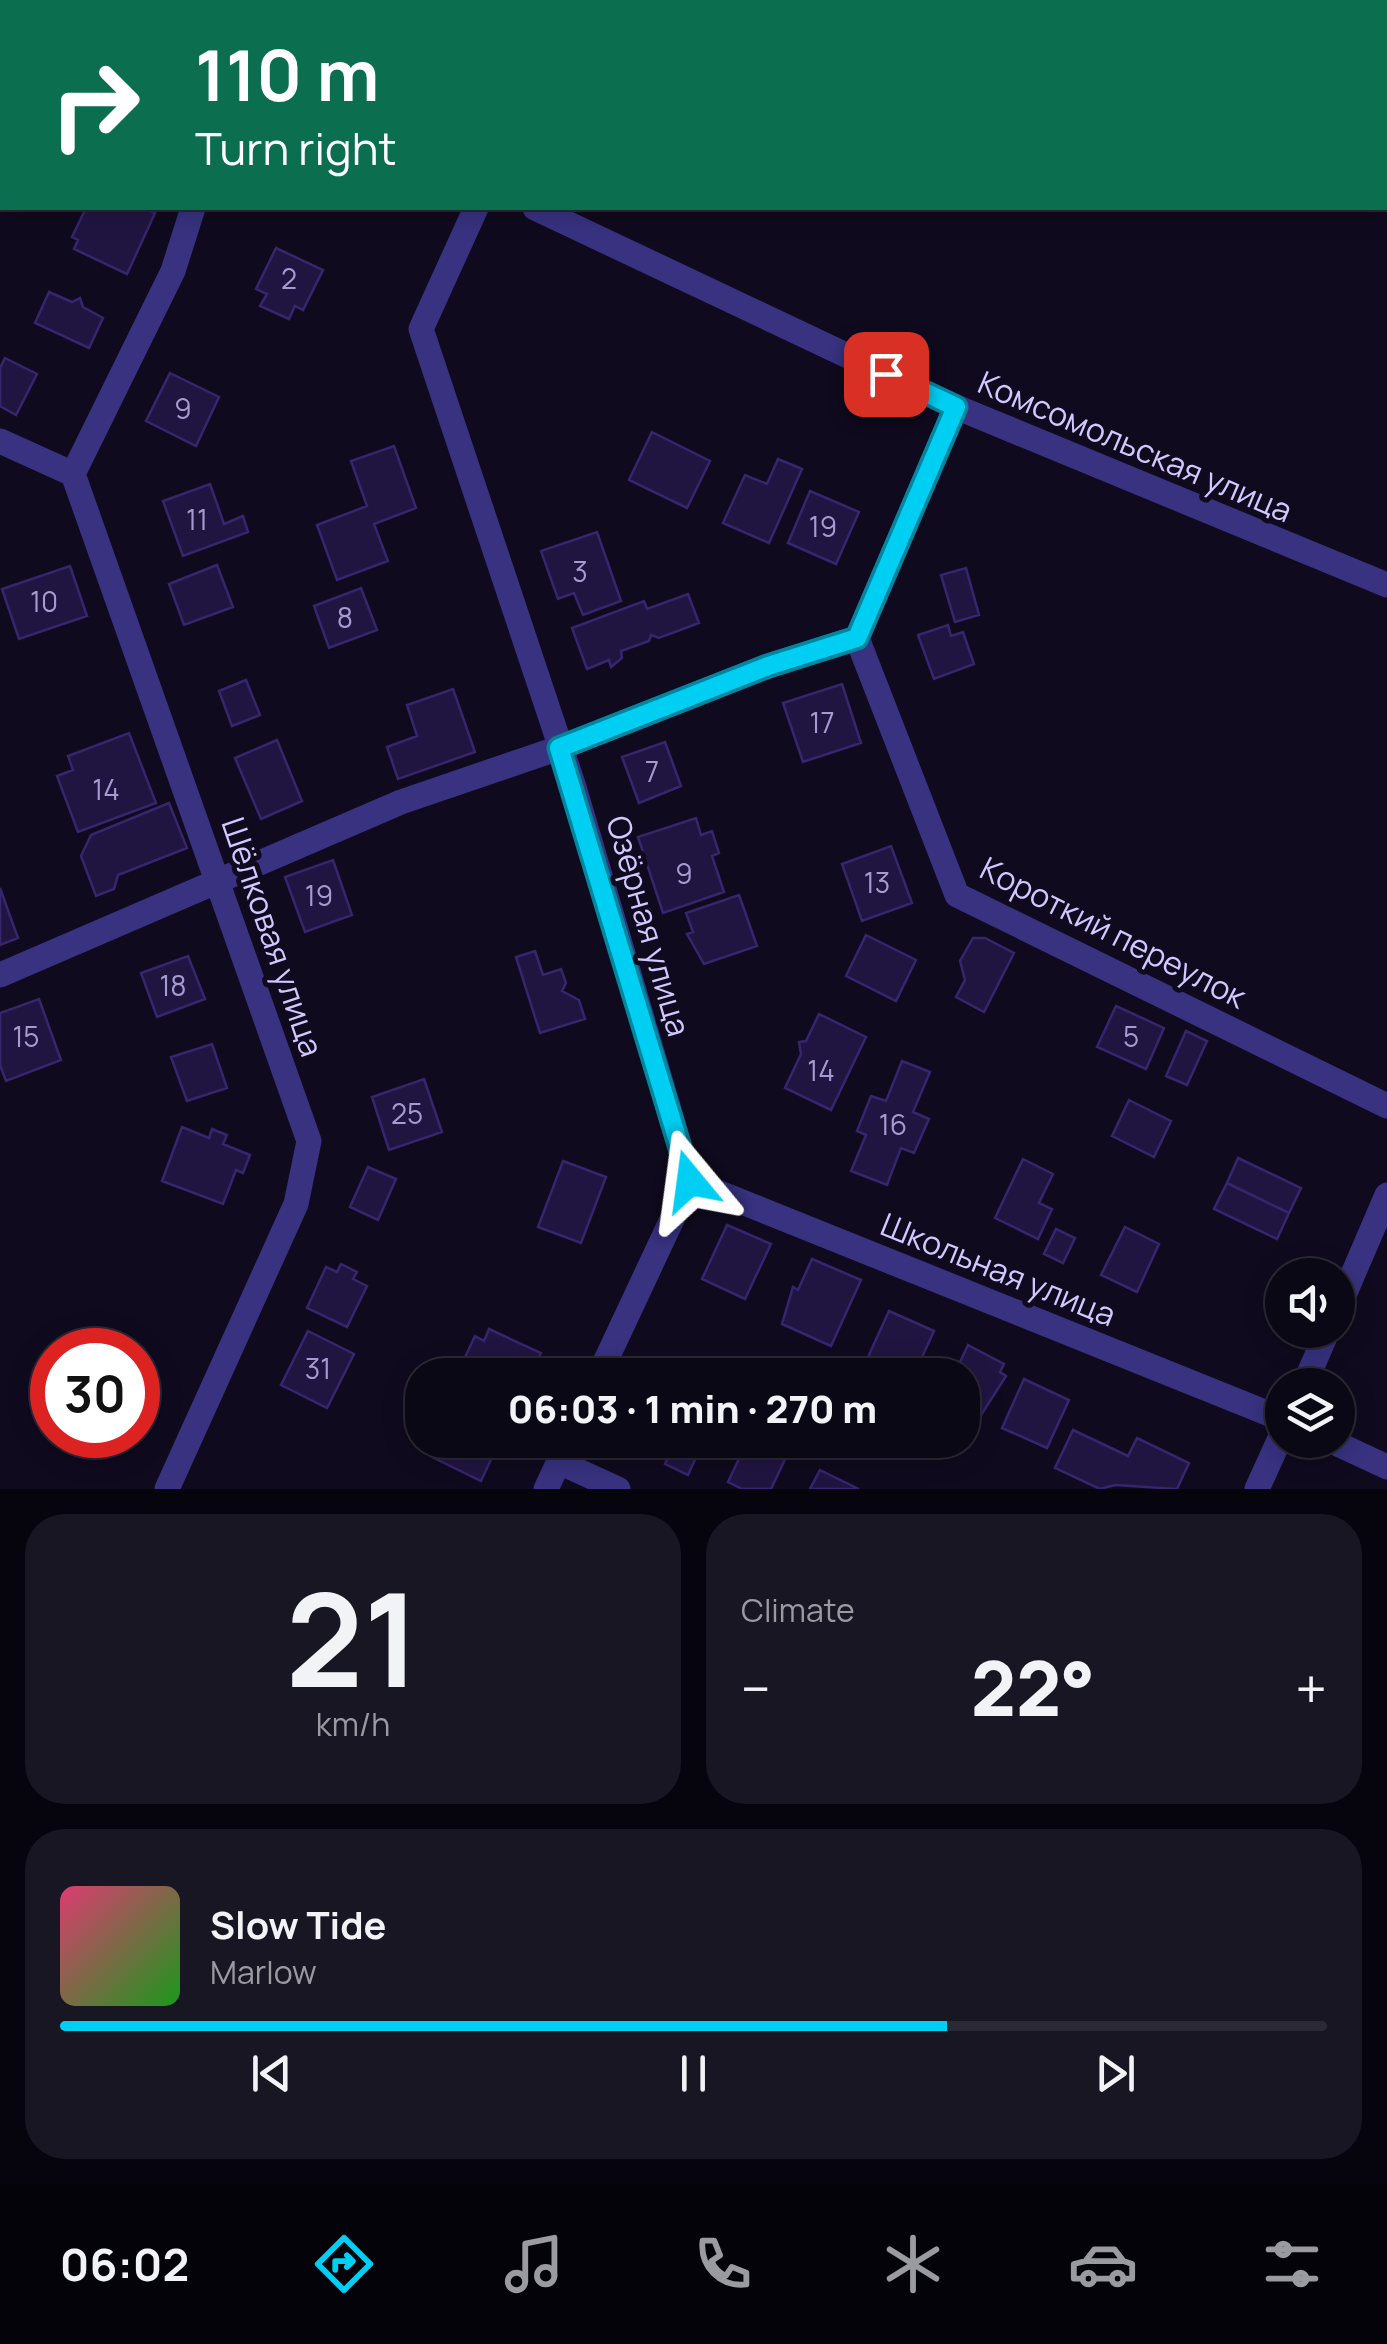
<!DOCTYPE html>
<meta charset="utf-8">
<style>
:root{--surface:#0b0816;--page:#191623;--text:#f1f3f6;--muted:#9a9aa1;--line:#2b2935;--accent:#00cff3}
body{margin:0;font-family:Manrope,sans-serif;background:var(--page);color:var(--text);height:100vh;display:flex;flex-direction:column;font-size:38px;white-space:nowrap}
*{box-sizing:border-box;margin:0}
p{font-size:32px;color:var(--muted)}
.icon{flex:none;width:55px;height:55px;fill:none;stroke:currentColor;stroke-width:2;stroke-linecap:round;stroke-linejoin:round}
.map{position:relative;height:1489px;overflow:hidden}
.panel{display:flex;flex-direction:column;gap:25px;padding:25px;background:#06040c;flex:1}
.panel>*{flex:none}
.banner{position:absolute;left:0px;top:0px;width:1388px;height:210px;box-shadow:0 5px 25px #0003,0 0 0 2px var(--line);background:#0b6e4f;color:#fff;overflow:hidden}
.fabs{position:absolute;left:1265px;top:1258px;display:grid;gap:20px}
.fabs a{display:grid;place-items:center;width:90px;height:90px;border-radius:50%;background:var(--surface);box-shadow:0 5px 25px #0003,0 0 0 2px var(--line);font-size:50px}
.speed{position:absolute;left:30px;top:1328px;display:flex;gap:20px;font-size:50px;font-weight:700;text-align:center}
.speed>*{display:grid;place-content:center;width:130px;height:130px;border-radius:50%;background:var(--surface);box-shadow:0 5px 25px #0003,0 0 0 2px var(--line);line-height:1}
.speed .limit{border:15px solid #d22;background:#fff;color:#111}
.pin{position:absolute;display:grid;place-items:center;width:85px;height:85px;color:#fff;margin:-42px;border-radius:20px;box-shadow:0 5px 15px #0006}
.me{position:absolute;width:110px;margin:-55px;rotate:344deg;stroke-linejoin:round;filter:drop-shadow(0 0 8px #0008)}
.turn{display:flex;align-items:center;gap:35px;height:210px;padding:0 30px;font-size:45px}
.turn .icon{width:130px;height:130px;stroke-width:2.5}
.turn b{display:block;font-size:70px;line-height:85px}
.big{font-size:75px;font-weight:800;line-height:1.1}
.panel .widget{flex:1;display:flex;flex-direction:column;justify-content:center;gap:15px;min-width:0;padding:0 35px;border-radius:40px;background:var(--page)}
.panel .dial{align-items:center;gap:0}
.dial b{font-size:130px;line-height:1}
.song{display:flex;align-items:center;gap:30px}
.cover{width:120px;height:120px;border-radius:15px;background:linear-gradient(135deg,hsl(340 70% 55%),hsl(120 70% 35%))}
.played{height:10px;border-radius:5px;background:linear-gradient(90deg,var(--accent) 70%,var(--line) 70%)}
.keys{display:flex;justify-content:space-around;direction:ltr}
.heat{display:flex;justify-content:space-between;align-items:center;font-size:55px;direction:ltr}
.panel .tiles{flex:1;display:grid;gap:25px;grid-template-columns:1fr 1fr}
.widget:last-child{grid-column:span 2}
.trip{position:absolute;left:405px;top:1358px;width:575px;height:100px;border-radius:40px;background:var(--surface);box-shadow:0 5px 25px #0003,0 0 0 2px var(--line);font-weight:800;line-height:100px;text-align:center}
.dock{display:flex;height:160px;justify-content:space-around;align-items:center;background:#040309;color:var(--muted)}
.dock .icon{width:70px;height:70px}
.dock .selected{color:var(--accent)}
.dock b{font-size:45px;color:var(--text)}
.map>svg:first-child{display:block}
.building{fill:#201541;stroke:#37256e;stroke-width:2.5}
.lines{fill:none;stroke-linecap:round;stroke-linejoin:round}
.minor{stroke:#383281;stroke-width:25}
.route-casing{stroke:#00879e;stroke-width:25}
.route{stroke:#00cff3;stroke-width:18}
.labels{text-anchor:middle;stroke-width:10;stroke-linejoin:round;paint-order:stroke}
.number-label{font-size:28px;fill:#a59bd0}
.street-label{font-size:32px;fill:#d1c8ff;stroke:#0f0a1e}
</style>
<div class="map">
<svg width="1387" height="1489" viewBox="0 0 1387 1489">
<rect width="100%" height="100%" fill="#0f0a1e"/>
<path class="building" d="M86,208H144L155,213L127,274L74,249L78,240L72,237Z
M276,248L323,270L303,310L295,306L289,319L260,306L267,294L256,289Z
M49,292L72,302L80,298L83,307L103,318L89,348L35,323Z
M5,358L37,374L16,415L0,406V368Z
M170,373L219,397L196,446L146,421Z
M652,432L710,461L687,508L629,480Z
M394,446L416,508L374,524L388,561L337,580L317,525L367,506L351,461Z
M778,459L802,469L769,543L723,523L745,475L767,484Z
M210,484L224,524L243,516L248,532L183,556L163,501Z
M810,491L859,512L836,564L788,543Z
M597,532L621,601L583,615L574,593L558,599L541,551Z
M217,565L233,607L184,625L169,584Z
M70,566L87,616L19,639L2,589Z
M966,568L979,615L955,622L941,575Z
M361,588L377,630L329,648L314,606Z
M688,594L699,623L659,638L651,635L649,641L621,651L622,658L611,667L609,660L587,669L572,628L644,601L647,609Z
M948,625L951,636L963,632L974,664L934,679L918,635Z
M246,680L260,715L232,726L219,691Z
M842,684L861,743L803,762L783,703Z
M453,689L475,752L398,779L387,747L417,736L407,705Z
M129,733L156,803L78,832L57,776L73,770L68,756Z
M277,740L302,801L261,819L235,758Z
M665,742L681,786L639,803L622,757Z
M169,803L187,848L118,875L114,889L96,896L81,856L91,835Z
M696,818L701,835L712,831L719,853L712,856L724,892L663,913L638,837Z
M891,846L912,903L862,921L842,864Z
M333,860L352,915L305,932L285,877Z
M0,888L18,938L0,945Z
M739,895L757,946L704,964L687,934L693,932L686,913Z
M866,935L916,960L896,1001L846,976Z
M973,938H985L1014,953L984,1012L956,997L965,980L960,961Z
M535,951L543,975L561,969L566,983L562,991L579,1000L585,1019L540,1033L516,957Z
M188,956L205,999L157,1017L141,973Z
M39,999L61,1060L6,1081L0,1065V1013Z
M1116,1006L1164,1028L1146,1069L1097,1047Z
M819,1014L866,1037L831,1110L785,1088L801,1054L799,1042L806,1041Z
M1186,1031L1207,1041L1187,1085L1166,1076Z
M212,1044L227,1088L187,1101L171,1057Z
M902,1061L930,1072L913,1112L929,1119L914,1153L901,1148L887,1185L851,1171L866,1135L857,1131L871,1096L886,1101Z
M424,1079L442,1132L389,1150L372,1097Z
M1129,1100L1171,1121L1154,1157L1112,1136Z
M182,1127L209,1138L212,1129L227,1135L223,1144L250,1155L243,1173L236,1170L223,1204L162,1181Z
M1238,1158L1301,1188L1289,1213L1227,1183Z
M1023,1159L1053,1174L1039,1203L1052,1209L1038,1239L995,1218Z
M563,1161L606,1177L581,1243L538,1227Z
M368,1167L396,1179L378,1220L350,1207Z
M1227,1183L1289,1213L1277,1239L1214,1209Z
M727,1225L771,1244L745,1299L702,1279Z
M1125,1227L1159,1244L1137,1292L1101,1275Z
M1056,1229L1075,1238L1063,1263L1044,1254Z
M812,1259L861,1280L831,1346L782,1324L793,1287L798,1290Z
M341,1264L357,1272L353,1279L367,1286L347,1327L307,1308L326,1267L337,1272Z
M889,1311L934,1331L914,1375L868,1357Z
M489,1329L541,1353L531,1375H470L459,1370L475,1336L484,1341Z
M308,1331L354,1354L327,1408L281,1385Z
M968,1345L1004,1364L1000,1372L1006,1376L976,1423L962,1416V1375H954Z
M1024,1379L1069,1400L1047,1448L1002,1428Z
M1073,1430L1128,1456L1137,1438L1189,1463L1177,1489L1115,1485L1100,1489L1055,1468Z
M440,1440H500L481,1481L432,1457Z
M676,1440H704L688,1475L665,1464Z
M748,1440H766L789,1451L771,1489H742L728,1482Z
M820,1470L859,1489H810Z"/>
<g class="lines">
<path class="minor" d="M79,0L85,2
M550,2L552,0
M0,90L2,91
M476,208L421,329L574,787L690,1181L599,1375
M535,208L956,407L1387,585
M956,407L857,638L957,895L1387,1106
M0,441L73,474L309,1141L296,1204L167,1489
M73,474L173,271L193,208
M0,975L401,802L559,748L768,666L857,638
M690,1181L1282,1419
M1338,1309L1387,1195
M1304,1385L1328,1330
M1329,1440L1387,1467
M559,1462L618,1489
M546,1489L569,1440
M1257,1489L1282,1434"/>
</g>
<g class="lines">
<g class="route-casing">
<path id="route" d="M690,1181L559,748L768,666L857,638L956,407L886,374"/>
</g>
<use href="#route" class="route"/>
</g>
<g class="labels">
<g class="number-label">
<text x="289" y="289">2</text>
<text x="183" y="419">9</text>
<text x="197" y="530">11</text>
<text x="823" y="537">19</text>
<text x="580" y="582">3</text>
<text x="44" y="612">10</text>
<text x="345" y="628">8</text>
<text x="822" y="733">17</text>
<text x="652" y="782">7</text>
<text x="106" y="800">14</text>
<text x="684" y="884">9</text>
<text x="877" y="893">13</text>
<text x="319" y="906">19</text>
<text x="173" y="996">18</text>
<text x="26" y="1047">15</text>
<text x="1131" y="1047">5</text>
<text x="821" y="1081">14</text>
<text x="407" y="1124">25</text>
<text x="893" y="1135">16</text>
<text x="318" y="1379">31</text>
</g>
<g class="street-label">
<text transform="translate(1135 447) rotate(23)" y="11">Комсомольская улица</text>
<text transform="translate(648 926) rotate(74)" y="11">Озёрная улица</text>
<text transform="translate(1113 933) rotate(27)" y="11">Короткий переулок</text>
<text transform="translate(272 937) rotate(71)" y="11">Шёлковая улица</text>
<text transform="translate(998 1270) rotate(22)" y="11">Школьная улица</text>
</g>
</g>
</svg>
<div class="fabs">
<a><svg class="icon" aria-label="sound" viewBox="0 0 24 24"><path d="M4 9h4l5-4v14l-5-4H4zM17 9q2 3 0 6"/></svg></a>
<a><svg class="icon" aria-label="layers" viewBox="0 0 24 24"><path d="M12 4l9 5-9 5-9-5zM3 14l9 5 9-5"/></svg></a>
</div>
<div class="speed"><div class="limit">30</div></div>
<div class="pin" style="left:886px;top:374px;background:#d93025"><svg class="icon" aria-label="arrive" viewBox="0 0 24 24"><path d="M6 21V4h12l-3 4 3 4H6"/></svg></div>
<svg class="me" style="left:690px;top:1181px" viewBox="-20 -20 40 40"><path d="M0-17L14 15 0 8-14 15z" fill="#00cff3" stroke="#fff" stroke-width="4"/></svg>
<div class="trip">06:03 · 1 min · 270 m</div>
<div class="banner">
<div class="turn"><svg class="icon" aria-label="right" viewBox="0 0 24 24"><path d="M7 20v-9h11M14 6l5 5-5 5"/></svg><div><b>110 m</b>Turn right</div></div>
</div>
</div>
<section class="panel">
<div class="tiles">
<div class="widget dial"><b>21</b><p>km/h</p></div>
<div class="widget"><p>Climate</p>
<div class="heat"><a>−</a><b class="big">22°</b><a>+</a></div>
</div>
<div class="widget">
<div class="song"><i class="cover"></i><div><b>Slow Tide</b><p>Marlow</p></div></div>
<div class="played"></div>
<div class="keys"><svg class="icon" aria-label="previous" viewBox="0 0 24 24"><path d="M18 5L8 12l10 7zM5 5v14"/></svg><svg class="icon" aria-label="pause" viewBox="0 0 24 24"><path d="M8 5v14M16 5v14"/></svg><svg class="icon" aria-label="next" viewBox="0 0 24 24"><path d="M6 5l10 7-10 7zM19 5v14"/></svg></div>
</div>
</div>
</section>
<nav class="dock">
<b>06:02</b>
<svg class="icon selected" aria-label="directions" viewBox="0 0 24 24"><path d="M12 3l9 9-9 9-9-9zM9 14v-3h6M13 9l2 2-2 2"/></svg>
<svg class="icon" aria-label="music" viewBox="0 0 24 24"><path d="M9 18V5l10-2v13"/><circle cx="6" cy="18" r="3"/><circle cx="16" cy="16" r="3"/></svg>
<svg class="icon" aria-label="phone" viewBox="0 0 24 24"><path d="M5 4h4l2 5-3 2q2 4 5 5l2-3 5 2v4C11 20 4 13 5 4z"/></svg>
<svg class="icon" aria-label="climate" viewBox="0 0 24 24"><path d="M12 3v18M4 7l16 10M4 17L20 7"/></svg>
<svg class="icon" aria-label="car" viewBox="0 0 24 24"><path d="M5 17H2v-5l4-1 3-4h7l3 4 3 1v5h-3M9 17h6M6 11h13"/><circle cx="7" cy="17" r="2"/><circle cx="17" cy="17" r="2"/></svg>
<svg class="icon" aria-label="filters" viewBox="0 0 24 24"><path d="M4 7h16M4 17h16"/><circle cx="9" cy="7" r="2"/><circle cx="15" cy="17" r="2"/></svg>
</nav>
